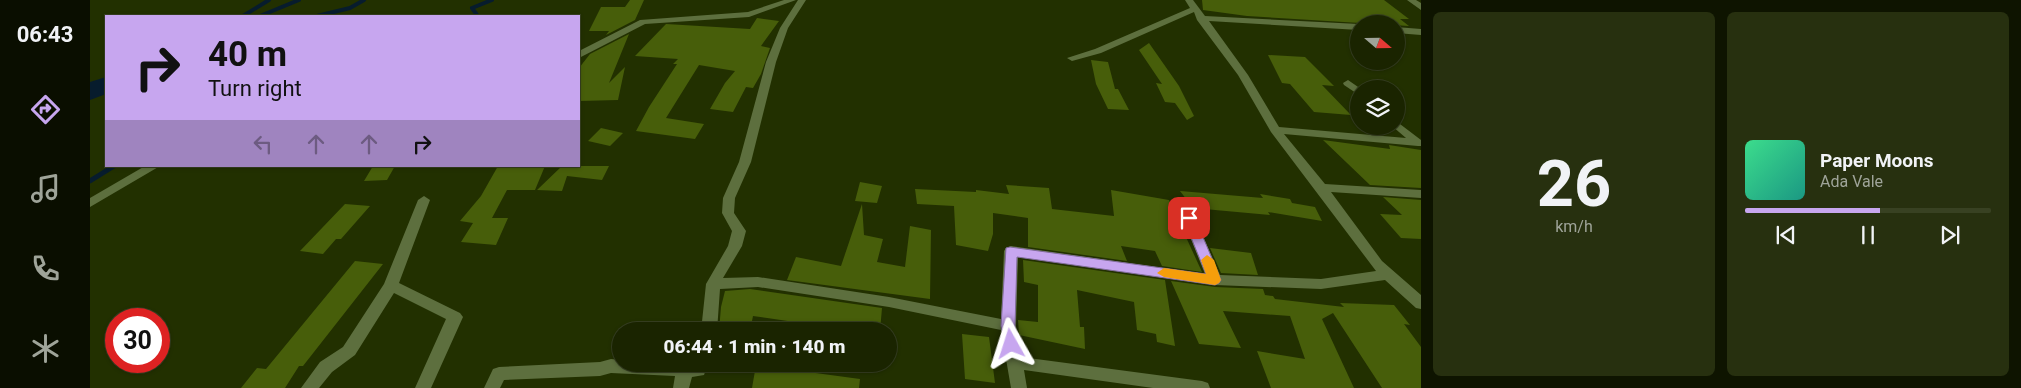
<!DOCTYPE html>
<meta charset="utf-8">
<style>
:root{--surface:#1a2400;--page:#27300f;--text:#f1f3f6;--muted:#9fa499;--line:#384122;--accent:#c7a6ef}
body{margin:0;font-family:Roboto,sans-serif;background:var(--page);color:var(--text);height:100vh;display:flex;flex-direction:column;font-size:19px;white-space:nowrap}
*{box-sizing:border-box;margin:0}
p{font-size:16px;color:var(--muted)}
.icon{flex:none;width:28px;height:28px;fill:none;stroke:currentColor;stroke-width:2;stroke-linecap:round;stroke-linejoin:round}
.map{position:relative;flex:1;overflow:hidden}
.sheet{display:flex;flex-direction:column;gap:12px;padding:12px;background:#0e1400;width:600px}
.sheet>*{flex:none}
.banner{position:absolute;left:15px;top:15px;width:475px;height:152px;border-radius:0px;box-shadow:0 1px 4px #0004,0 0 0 1px var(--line);background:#c7a6ef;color:#111;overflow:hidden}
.needle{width:32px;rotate:110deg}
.fabs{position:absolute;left:1260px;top:15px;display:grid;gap:10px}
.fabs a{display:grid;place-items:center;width:55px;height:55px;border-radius:50%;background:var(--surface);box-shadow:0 1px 4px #0004,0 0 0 1px var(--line);font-size:25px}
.speed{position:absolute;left:15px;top:308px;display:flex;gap:10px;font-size:25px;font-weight:700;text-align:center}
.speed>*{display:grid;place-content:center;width:65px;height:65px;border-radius:50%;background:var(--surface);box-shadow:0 1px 4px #0004,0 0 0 1px var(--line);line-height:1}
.speed .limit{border:8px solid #d22;background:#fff;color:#111}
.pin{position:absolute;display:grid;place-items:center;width:42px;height:42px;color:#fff;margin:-21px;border-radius:10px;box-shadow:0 2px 8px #0006}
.me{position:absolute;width:55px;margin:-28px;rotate:354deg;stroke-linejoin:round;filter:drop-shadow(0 0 4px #0008)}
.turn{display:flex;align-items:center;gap:18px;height:105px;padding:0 20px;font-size:22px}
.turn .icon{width:65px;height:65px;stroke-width:2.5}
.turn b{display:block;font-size:35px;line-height:42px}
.lanes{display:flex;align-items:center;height:48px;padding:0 20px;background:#0003;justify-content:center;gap:25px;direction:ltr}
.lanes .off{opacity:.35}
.sheet .tile{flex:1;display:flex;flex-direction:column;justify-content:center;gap:8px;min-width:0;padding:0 18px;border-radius:8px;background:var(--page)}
.sheet .dial{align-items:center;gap:0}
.dial b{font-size:65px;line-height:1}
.song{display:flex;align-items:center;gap:15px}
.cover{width:60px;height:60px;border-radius:8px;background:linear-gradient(135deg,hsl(150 70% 55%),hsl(170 70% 35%))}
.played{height:5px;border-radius:2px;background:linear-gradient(90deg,var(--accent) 55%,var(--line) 55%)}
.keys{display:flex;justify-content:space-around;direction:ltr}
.sheet .tiles{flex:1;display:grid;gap:12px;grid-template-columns:repeat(2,1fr)}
.trip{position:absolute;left:522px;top:322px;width:285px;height:50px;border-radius:25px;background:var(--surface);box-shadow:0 1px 4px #0004,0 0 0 1px var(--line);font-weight:800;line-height:50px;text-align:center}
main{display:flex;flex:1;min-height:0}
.tabs{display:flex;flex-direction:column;width:90px;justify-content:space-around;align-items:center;background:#0a0e00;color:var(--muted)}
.tabs .icon{width:35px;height:35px}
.tabs .current{color:var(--accent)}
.tabs b{font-size:22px;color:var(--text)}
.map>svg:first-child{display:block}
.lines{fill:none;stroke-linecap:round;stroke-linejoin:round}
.stream-far1{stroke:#071c2d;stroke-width:4}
.stream{stroke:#071c2d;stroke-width:5}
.river{fill:#071c2d;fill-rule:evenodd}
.building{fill:#475e0a}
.minor{fill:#5d6f3e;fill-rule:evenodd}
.route{fill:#c7a6ef;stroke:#816c9b}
.slow{fill:#f59e0b}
</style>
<main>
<nav class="tabs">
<b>06:43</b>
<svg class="icon current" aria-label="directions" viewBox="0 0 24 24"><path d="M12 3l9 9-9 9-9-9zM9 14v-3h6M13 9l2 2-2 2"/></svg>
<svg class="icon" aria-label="music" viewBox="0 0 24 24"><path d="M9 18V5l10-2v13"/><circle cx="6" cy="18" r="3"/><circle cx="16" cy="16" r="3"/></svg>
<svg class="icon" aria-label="phone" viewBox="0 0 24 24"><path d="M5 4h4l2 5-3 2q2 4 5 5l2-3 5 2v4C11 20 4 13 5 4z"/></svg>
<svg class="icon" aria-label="climate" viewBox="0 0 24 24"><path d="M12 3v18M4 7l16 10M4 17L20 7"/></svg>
</nav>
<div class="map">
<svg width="1331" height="388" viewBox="0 0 1331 388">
<rect width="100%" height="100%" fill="#223000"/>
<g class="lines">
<path class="stream-far1" d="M153,16L179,0
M170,16L209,0
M227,16L260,8L274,0
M385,16L387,15L382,8L402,0"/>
<path class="stream" d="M0,181L24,166"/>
<path class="river" d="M16,77V94L0,100V82Z"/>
</g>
<path class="building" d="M540,0H554L545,20L516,35L519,31H499L511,7H535Z
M1112,0H1294L1319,19H1310L1319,26L1157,16L1113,10Z
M667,18L689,21L671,46L680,48L671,74L663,88L656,87L643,112L620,109L635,83L645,71L609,65L576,118L614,124L605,139L546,131L559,107L587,64H583L588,59L545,56L576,24L660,29Z
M539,34L519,83L535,67L528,100L489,101V68L500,54Z
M1059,43L1089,86L1104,116L1097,120L1085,103L1075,102L1066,83L1072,84L1049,50Z
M1178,55L1215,57L1244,86L1232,85L1261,115L1224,112L1200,84L1192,83Z
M1001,60L1018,62L1025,89H1028L1039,110L1018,109L1006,84Z
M511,128L533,133L520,146L498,141Z
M1233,140L1300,149L1299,145L1331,150V188L1280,185Z
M283,166H305L297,180L274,181Z
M408,166H455L445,190H417L402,218H418L406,245L371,242L383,223L370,221L391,196Z
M472,166H519L512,180L477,176L472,191L447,190Z
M770,182L792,186L787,203L765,201Z
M916,185L959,188L962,209L1024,216L1021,190L1079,200L1112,272L1072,266L1065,251L1031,246L1037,261L938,247V218L903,213V234L898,251L866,245L864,206L827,204L825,189L886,192V190L919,194Z
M1090,191L1173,198L1170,194L1200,199L1202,203L1225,207L1232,221L1178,212L1180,215L1103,208Z
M1293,197L1331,200V239L1311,238L1290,214L1312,215Z
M255,204L280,206L251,239H246L233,254L210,251Z
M772,204L774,235L793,239L787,262L815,267L820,226L841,230L840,299L697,280L706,257L751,266Z
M1120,248L1161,253L1168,275L1131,273Z
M933,260L1075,280L1085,346L1067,342L1066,334L1047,330L1044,302L987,290L990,327H994L995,349L929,335L928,320L948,322V285L934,282Z
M265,261L293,264L213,366H209L195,388H151L167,368L176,369Z
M1081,281L1125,287L1173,289L1175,295L1183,296L1185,299L1254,307L1250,303L1304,305L1320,325L1314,324L1331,347V388H1292L1243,313L1232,319L1264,388H1181L1167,351L1215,359L1200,316L1133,311L1151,348L1109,344Z
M660,289L792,308L790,331H766L663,316L660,331H629L631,307L635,291Z
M872,334L899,337L905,383L875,379Z
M666,365L770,379L769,388H662Z"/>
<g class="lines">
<path class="minor" d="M694,0H706L659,17L555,24L489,58V51L550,20L658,12Z
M708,0H716L698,28L686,62L661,162L645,198L644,213L656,231L652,246L633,278L668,277L799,297L911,319L914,251L916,248L921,246L1115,274L1086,202L1092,198L1098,202L1130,275L1231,279L1286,271L1181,132L1148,75L1107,20L1104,12L1011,53L982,61L977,58L1005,49L1100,8L1095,0H1103L1115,16L1269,24V30L1119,21L1158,75L1189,127L1316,138L1302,126H1306V121L1331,140V146H1328L1194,134L1235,184L1331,190V198L1241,192L1292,261L1331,295V309L1326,308L1295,280L1231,289L1125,285L928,257L926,326L931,357L1112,381L1118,383L1120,388H1063L934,370L937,388H921L911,330L799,307L668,287L630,289L627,331H611L616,284L638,246L642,231L632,213L633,198L649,162L676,62L690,28Z
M1317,0H1326L1331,3V10Z
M1306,27L1331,29V35L1306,33Z
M1258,80L1271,89H1269V95L1254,85L1253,83Z
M55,166H70L0,207V198Z
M334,196L340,200L309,283L370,313L373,317L341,388H325L356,319L304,293L265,355L242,372L229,388H211L230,362L253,347L294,284L328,200Z
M521,359L531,360V364H618L614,375L602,377L599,388H583L585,376L521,373L510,376L414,380L410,388H394L403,369L409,367L510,362Z"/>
</g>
<path class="route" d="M1099,215L1105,218L1131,280L1129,283L1125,285L927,257L925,326L928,344L926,348H916L911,326L916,248L920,247L1116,274L1093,218Z"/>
<path class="slow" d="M1117,255L1124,260L1131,280L1129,283L1125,285L1074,277L1067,273L1074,268L1116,274L1111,260Z"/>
</svg>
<div class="fabs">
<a><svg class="needle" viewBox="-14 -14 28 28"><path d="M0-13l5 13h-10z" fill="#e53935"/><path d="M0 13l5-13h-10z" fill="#9fa499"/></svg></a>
<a><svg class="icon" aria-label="layers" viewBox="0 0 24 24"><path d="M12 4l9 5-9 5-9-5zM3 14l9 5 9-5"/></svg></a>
</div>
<div class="speed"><div class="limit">30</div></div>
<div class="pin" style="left:1099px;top:218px;background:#d93025"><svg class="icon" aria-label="arrive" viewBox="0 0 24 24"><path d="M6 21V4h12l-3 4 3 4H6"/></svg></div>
<svg class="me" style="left:921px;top:344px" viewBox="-20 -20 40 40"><path d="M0-17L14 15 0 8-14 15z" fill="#c7a6ef" stroke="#fff" stroke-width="4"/></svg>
<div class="trip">06:44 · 1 min · 140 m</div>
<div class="banner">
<div class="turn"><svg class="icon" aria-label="right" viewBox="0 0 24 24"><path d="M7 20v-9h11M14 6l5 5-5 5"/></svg><div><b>40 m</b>Turn right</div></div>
<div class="lanes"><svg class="icon off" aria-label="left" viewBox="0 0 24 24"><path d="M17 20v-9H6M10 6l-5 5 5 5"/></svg><svg class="icon off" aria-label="ahead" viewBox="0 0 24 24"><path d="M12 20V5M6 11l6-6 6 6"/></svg><svg class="icon off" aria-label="ahead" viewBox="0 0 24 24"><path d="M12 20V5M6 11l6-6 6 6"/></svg><svg class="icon" aria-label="right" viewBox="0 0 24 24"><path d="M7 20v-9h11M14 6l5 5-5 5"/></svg></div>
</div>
</div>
<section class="sheet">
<div class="tiles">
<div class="tile dial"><b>26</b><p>km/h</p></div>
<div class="tile">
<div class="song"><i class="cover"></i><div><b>Paper Moons</b><p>Ada Vale</p></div></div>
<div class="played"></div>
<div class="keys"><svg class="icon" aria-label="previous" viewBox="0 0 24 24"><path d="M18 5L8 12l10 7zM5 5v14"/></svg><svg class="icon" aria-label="pause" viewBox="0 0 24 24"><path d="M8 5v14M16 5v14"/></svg><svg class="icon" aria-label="next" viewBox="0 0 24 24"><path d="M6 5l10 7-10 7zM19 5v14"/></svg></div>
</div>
</div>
</section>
</main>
